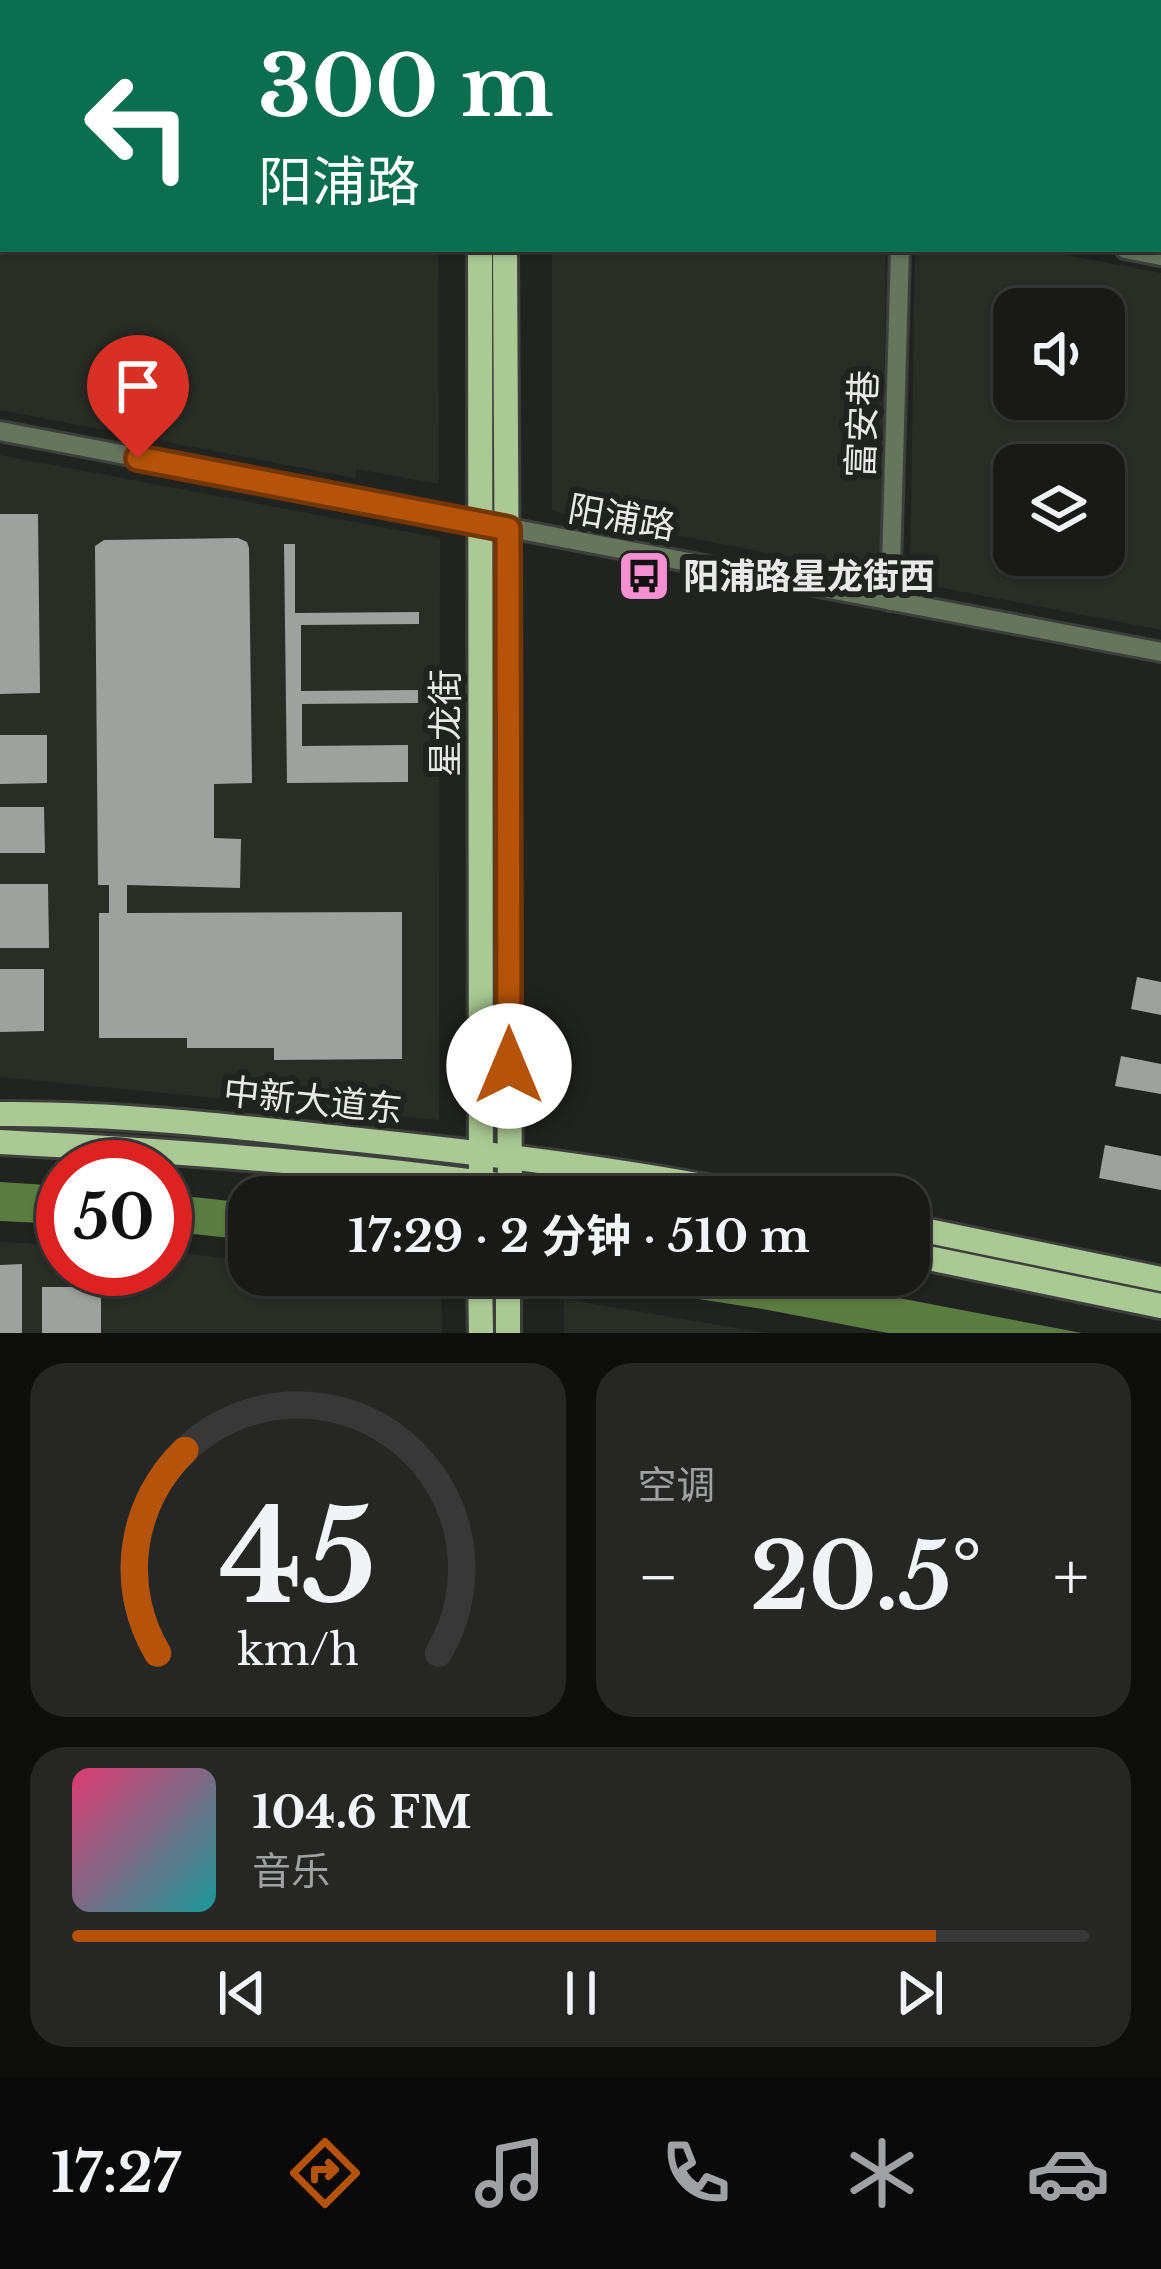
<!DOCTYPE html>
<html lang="zh">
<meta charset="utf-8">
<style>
:root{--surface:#191a18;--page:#262725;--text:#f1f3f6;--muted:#9fa1a2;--line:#373837;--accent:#b45309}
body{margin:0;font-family:"Libre Baskerville","Noto Sans SC",serif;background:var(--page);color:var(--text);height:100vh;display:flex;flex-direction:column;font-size:45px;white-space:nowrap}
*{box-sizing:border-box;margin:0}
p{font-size:39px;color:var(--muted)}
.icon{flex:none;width:66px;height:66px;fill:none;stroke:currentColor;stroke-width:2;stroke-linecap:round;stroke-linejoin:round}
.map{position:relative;height:1333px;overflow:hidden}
.panel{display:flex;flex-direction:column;gap:30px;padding:30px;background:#0e0e0d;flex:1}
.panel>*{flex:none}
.hud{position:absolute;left:0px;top:0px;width:1161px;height:252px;box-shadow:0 3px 9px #0004,0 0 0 3px var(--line);background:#0b6e4f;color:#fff;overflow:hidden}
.tools{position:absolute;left:993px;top:288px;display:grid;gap:24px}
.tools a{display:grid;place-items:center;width:132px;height:132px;border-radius:24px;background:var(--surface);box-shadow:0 3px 9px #0004,0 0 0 3px var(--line);font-size:60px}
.speed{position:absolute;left:36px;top:1140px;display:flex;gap:24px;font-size:60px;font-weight:700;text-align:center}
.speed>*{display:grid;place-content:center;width:156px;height:156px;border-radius:50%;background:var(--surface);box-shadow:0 3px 9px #0004,0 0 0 3px var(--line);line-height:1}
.speed .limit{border:18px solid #d22;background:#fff;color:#111}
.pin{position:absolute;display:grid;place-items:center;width:102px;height:102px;color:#fff;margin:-123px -51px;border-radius:50% 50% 50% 0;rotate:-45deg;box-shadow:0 0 12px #0007}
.pin .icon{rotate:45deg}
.me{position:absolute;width:132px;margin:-66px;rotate:0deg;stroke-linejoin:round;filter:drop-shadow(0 0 9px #0008)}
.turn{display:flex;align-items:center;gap:42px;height:252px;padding:0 60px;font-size:54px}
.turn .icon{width:156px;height:156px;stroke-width:2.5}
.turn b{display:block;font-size:84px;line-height:102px}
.big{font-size:90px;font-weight:700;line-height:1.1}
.panel .tile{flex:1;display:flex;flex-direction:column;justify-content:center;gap:18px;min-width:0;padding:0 42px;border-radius:36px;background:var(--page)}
.panel .dial{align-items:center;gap:0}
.dial svg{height:312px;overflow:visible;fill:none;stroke:var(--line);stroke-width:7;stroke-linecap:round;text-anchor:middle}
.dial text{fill:var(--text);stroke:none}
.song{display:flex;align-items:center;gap:36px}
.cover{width:144px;height:144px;border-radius:18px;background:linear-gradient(135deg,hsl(340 70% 55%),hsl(180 70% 35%))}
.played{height:12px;border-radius:6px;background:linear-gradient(90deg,var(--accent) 85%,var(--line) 85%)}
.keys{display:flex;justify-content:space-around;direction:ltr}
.heat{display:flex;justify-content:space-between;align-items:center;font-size:66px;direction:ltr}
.panel .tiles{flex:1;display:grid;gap:30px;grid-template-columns:1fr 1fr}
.tile:last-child{grid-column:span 2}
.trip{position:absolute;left:228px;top:1176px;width:702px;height:120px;border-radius:36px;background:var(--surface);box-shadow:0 3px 9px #0004,0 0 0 3px var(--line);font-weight:700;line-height:120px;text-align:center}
.menu{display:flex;height:192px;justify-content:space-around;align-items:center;background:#0a0a0a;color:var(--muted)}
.menu .icon{width:84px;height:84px}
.menu .active{color:var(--accent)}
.menu b{font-size:54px;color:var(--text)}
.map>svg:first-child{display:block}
.built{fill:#292d26;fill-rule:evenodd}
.water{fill:#5c7d42}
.building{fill:#9fa19e}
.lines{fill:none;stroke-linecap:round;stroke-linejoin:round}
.minor-casing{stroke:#3d3f3c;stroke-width:24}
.major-casing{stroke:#3d3f3c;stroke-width:30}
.minor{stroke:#66755c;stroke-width:18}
.major{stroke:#aac994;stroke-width:24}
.route-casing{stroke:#753606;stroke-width:30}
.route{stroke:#b45309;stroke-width:21}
.labels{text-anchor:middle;stroke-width:12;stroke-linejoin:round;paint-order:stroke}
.street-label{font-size:36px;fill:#e8e9e8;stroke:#212320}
.poi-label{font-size:36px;font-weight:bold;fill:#e8e9e8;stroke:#212320;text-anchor:start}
</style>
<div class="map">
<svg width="1161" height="1333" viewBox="0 0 1161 1333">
<rect width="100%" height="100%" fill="#212320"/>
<path class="built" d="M0,0H436L3,3V249H438L439,484L356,469L355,478L0,410Z
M551,0H1161V247L1158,3Z
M552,249H886L881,553L876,561L855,570L552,511Z
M915,249H1034L1161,273V630L922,584L910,573ZM1014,309H1104V399H1014ZM1014,465H1104V555H1014Z
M0,455L440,538L439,1120L0,1077Z
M0,1242L63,1245V1269H165V1251L249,1261V1275H372L441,1283L442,1333H0Z
M564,1299L767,1333H564Z"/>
<path class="water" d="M0,1182L63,1186V1224L0,1221Z
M165,1194L249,1203V1240L165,1231Z
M545,1275H778L1082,1333H888L768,1310Z"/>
<path class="building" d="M0,514H38L40,693L0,694Z
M238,538L247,542L249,548L252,783L214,784V838L241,839L240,888L127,885V913L402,912V1059L274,1060V1048H187V1038H99V913H109V885H98L95,546L104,540Z
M284,544H295V613L419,612V624L301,625V691L418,690V703L302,704V746L408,745V782L287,783Z
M0,735H47V783L0,784Z
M0,807H44L45,853H0Z
M0,884H48L49,948H0Z
M0,969H44V1031L0,1032Z
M1137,977L1161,982V1015L1131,1009Z
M1121,1056L1161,1064V1094L1115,1086Z
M1105,1145L1161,1156V1190L1099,1178Z
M22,1264V1333H0V1265Z
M42,1287H101V1333H42Z"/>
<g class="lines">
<g class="minor-casing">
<path id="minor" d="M588,3L589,0
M1158,208H1161
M1125,249L1161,256
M0,431L1161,652
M890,601L900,249"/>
</g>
<g class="major-casing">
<path id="major" d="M479,0V3
M503,0V3
M480,249L481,1197
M505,249L510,1197
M0,1114C110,1113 221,1125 331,1137C474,1152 618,1168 759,1197
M0,1142C194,1152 387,1166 579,1197
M909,1227L1161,1279
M909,1254L1161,1306
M480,1275L481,1333
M508,1275V1333"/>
</g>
<use href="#minor" class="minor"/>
<use href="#major" class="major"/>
</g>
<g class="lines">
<g class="route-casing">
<path id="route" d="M138,458L508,529L509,1066"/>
</g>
<use href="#route" class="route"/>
</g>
<defs>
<g id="bus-square" transform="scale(2.7)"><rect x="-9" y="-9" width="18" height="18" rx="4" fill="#f690d0" stroke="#212320"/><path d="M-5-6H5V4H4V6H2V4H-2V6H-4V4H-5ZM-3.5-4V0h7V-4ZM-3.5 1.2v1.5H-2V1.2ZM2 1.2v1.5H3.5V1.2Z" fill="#111"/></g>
</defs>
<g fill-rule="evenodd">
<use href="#bus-square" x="644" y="576"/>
</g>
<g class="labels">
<g class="street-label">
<text transform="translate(862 424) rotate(-88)" y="13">富安巷</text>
<text transform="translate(622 517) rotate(10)" y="13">阳浦路</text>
<text transform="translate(445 723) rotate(-90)" y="13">星龙街</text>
<text transform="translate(313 1100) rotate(6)" y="13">中新大道东</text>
</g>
<g class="poi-label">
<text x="683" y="589">阳浦路星龙街西</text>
</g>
</g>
</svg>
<div class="tools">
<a><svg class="icon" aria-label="sound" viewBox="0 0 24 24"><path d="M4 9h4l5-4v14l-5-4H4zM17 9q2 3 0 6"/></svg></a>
<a><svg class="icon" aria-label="layers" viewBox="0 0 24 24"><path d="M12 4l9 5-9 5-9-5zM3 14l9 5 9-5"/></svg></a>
</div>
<div class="speed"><div class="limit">50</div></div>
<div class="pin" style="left:138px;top:458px;background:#d93025"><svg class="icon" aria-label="arrive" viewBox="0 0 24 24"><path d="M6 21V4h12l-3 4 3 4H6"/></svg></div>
<svg class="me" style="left:509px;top:1066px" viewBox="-20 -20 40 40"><circle r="19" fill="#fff"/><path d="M0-13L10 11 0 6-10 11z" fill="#b45309"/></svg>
<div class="trip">17:29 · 2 分钟 · 510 m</div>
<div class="hud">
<div class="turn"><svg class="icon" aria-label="left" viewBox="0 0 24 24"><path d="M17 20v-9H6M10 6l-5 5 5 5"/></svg><div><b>300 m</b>阳浦路</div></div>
</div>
</div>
<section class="panel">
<div class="tiles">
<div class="tile dial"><svg viewBox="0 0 100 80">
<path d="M14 69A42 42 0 1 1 86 69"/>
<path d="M14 69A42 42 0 0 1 21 17" stroke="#b45309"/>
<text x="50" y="56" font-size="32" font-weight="700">45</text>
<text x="50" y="72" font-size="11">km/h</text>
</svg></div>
<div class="tile"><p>空调</p>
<div class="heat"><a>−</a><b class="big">20.5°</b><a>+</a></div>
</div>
<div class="tile">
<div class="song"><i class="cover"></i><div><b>104.6 FM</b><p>音乐</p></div></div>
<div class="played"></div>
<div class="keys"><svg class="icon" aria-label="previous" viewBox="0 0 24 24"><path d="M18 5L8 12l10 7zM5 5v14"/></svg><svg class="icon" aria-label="pause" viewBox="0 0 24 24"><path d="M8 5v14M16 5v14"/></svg><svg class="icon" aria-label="next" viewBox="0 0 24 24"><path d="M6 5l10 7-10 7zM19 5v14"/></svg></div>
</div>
</div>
</section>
<nav class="menu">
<b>17:27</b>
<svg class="icon active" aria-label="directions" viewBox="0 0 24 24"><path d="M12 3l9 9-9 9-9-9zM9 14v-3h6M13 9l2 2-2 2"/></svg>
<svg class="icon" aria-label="music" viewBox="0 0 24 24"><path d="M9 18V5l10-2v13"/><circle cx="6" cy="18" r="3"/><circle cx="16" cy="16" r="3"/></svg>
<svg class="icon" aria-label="phone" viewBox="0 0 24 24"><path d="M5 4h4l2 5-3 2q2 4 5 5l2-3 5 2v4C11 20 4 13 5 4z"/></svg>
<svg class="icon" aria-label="climate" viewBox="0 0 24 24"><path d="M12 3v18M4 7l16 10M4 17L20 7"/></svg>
<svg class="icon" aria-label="car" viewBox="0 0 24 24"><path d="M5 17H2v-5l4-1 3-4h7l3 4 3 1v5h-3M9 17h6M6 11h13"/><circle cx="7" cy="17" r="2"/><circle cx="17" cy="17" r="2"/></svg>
</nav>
